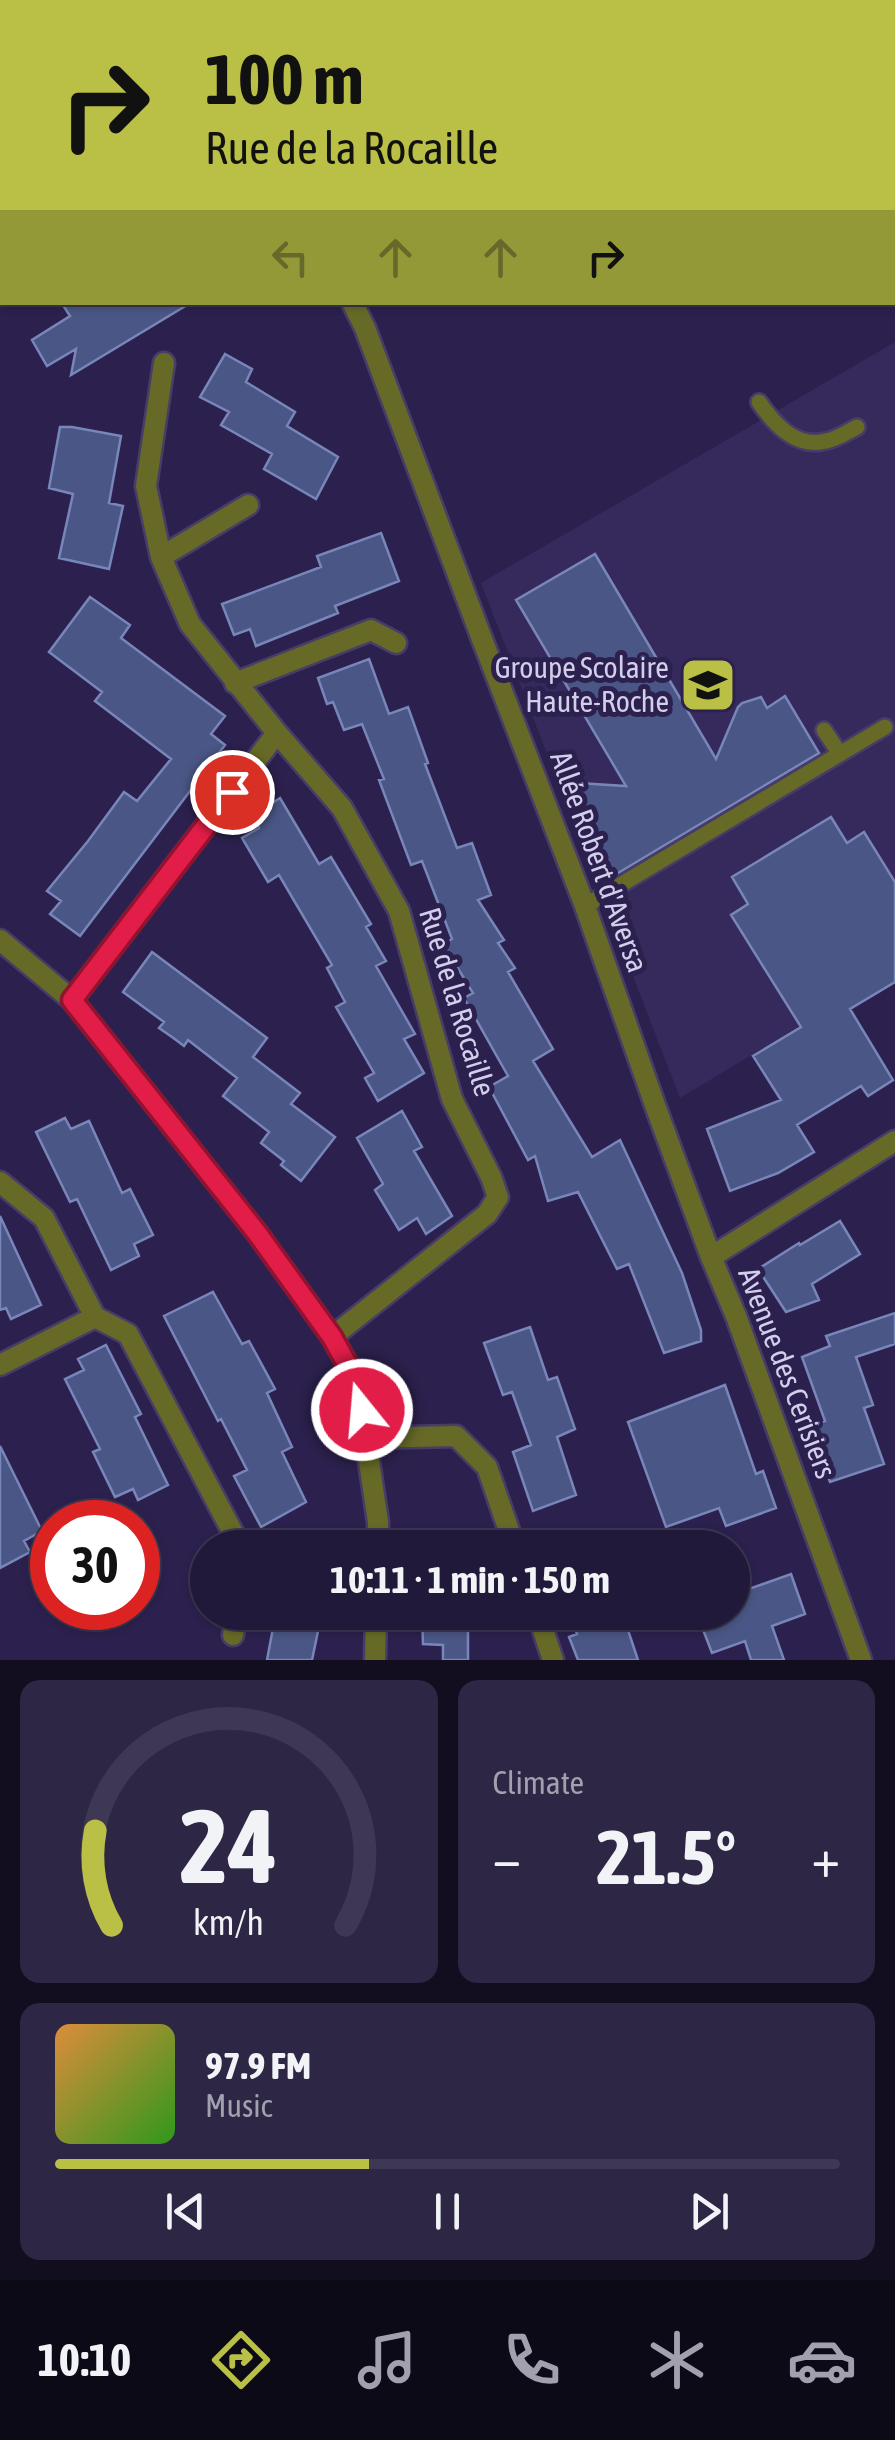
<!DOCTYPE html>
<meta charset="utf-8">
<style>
:root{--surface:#21193a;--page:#2d2645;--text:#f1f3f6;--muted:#a2a0af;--line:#3e3854;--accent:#bac045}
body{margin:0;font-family:"Asap Condensed",sans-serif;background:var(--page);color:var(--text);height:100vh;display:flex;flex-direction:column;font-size:38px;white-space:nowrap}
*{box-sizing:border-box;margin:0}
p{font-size:32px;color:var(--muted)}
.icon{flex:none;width:55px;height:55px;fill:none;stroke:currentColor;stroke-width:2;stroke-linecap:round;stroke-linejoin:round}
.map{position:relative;height:1660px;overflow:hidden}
.panel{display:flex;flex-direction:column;gap:20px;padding:20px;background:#120e20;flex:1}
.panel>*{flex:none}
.top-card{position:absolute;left:0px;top:0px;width:895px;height:305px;box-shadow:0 2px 8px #0004,0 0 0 2px var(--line);background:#bac045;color:#111;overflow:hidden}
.speed{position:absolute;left:30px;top:1500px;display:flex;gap:20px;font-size:50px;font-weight:700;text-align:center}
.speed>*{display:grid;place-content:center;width:130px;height:130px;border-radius:50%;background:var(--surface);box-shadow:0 2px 8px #0004,0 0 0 2px var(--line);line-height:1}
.speed .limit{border:15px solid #d22;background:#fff;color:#111}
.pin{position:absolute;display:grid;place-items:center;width:85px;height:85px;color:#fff;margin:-42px;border:5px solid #fff;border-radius:50%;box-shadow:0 2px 10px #0007}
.me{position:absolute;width:110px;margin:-55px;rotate:343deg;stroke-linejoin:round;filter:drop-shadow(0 0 8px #0008)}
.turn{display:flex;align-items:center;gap:35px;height:210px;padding:0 40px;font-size:45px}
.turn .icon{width:130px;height:130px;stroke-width:2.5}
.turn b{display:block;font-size:70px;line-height:85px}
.lanes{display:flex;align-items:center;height:95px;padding:0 40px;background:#0003;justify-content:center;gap:50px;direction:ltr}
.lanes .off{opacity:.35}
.big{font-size:75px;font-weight:700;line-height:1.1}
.panel .widget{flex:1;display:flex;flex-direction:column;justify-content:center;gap:15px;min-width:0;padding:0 35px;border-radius:20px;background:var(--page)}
.panel .dial{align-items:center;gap:0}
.dial svg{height:260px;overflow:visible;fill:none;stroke:var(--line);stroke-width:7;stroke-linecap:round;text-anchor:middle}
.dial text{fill:var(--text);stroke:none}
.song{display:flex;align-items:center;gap:30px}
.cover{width:120px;height:120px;border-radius:15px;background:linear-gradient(135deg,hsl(30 70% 55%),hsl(110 70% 35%))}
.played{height:10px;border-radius:5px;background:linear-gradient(90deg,var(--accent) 40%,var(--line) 40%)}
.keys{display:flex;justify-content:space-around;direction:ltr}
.heat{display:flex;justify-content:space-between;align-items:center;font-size:55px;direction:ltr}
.panel .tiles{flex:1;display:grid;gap:20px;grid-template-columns:1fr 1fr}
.widget:last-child{grid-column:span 2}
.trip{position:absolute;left:190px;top:1530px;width:560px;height:100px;border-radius:50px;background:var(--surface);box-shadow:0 2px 8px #0004,0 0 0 2px var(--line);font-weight:700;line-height:100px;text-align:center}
.tabs{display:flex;height:160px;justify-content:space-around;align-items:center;background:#0d0a17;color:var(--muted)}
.tabs .icon{width:70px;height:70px}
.tabs .selected{color:var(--accent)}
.tabs b{font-size:45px;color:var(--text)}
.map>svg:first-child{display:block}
.built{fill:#36295c}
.building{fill:#4a5685;stroke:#7886b9;stroke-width:2.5}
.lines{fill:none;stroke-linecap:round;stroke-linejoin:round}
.service-casing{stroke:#473d67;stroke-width:20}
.pedestrian-casing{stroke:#473d67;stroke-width:25}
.minor-casing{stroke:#473d67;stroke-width:25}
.service{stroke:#676a26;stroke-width:15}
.pedestrian{stroke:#676a26;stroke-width:20}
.minor{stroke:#676a26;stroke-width:20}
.route-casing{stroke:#92132f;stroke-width:25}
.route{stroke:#e11d48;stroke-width:18}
.labels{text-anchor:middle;stroke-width:10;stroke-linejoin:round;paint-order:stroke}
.poi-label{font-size:30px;fill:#d2ceeb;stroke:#2c214e;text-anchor:end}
.street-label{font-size:30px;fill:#d2ceeb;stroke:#2c214e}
</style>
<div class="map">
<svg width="895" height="1660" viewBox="0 0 895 1660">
<rect width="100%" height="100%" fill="#2c214e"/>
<path class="built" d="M895,342V969L680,1098L481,583Z"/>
<path class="building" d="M61,302H192L71,375L76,349L47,366L32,340L70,316Z
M225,354L252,369L246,382L295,412L287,426L338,457L316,499L264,469L272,454L221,425L229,412L200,397Z
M60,427H72L121,436L109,503L123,506L109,569L59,558L73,494L49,488Z
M381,533L399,581L335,606L338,613L256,646L250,629L234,635L222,604L321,567L317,556Z
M595,554L716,759L738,707L742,703L761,697L767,708L785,696L819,753L598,885L559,786L578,783L626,786L516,600Z
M90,597L130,625L121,638L225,716L211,734L225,745L80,936L50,914L61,901L47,891L88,841L124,792L137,801L171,759L95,701L102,692L49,652Z
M369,659L389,714L408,707L428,763L425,764L457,848L472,843L491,895L478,900L504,940L498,943L515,968L508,972L553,1049L533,1061L592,1157L620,1140L682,1273L701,1330V1341L664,1353L629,1264L617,1269L578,1192L548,1201L535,1156L528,1160L489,1087L508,1076L464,998L473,993L443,944L452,939L422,861L411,865L379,780L384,779L362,724L344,730L333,702L327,704L318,678Z
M280,798L319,864L331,857L371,924L366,927L386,961L376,966L415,1034L404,1039L424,1073L378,1101L365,1078L374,1073L336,1007L345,1002L327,968L332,965L279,875L268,882L242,838L259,828L253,816Z
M831,817L847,843L864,832L895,882V982L850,1009L893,1080L868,1096L861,1086L797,1125L814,1152L778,1173L730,1191L707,1129L781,1100L753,1056L801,1027L731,915L748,904L732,877Z
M152,952L267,1038L253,1057L300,1093L291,1104L335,1137L301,1181L281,1165L284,1161L261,1143L269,1132L223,1096L237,1078L188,1040L184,1046L172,1037L159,1028L164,1022L123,992Z
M402,1111L422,1147L414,1151L452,1216L426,1234L417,1218L399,1230L375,1190L383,1184L357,1138Z
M65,1118L71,1129L89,1121L122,1193L130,1189L153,1235L134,1244L139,1256L111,1270L77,1199L70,1202L36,1132Z
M0,1216L41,1305L11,1319L6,1308L0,1310Z
M840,1221L860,1254L812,1284L819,1300L786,1312L758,1269L799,1243L800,1245Z
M213,1292L242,1344L249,1341L275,1389L267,1393L292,1447L282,1452L306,1502L261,1527L234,1476L247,1470L221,1419L218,1421L164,1316Z
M895,1313V1344L856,1357L873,1405L864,1408L884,1464L830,1482L814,1437L820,1435L816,1424L825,1421L802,1357L830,1346L826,1336Z
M530,1327L548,1380L557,1377L575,1429L557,1437L576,1495L533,1511L513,1452L531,1445L512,1392L503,1395L484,1343Z
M106,1345L141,1414L135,1417L168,1485L138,1500L133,1489L115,1497L93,1452L100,1449L65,1379L84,1370L78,1359Z
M725,1385L756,1474L763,1471L776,1508L726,1526L719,1508L666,1527L628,1422Z
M0,1446L42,1531L24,1541L30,1552L0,1568Z
M791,1574L805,1614L772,1626L784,1660H751L745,1641L712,1653L702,1627L732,1617V1595Z
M276,1612H322L312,1660H267Z
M422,1612H468V1660H443V1645L423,1644Z
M569,1612H622L638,1660H578L569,1637L577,1634Z"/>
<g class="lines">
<g class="service-casing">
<path id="service" d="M759,402C774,424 796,449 826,441C837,439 847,432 857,427
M824,730L840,754
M585,906L885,727"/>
</g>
<g class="pedestrian-casing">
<path id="pedestrian" d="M352,302L365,328L482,639"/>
</g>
<g class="minor-casing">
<path id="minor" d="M83,0L84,2
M195,0L197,2
M735,2L739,0
M0,121L2,119
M0,256L2,255
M248,505L161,557L190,624L277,733
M161,557L146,486L164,363
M482,639L585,906L656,1108L711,1257L736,1316L861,1660
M235,683L371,630L396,643
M0,940L72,1000L257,1233L332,1337L357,1381L378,1522V1548
M72,1000L277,733L342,808L399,911L452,1099L491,1177L498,1197L487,1214L332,1337
M0,1182L44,1218L95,1317L0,1365
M711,1257L895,1141
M95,1317L128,1334L241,1548
M366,1438L456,1436L487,1467L515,1548
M537,1612L553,1660
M233,1635L236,1612
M375,1660L376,1612"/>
</g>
<use href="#service" class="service"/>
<use href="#pedestrian" class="pedestrian"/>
<use href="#minor" class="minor"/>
</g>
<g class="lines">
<g class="route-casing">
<path id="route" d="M232,792L72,1000L257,1233L332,1337L357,1382L362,1410"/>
</g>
<use href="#route" class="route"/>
</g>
<defs>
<g id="school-square" transform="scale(2.875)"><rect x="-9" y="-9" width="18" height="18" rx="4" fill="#bac045" stroke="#2c214e"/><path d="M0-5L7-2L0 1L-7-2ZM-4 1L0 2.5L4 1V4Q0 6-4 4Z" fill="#111"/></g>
</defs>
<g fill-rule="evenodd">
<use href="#school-square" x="708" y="685"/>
</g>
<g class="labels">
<g class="poi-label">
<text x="669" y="678">Groupe Scolaire<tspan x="669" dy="34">Haute-Roche</tspan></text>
</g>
<g class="street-label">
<text transform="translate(599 862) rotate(70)" y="10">Allée Robert d'Aversa</text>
<text transform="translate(457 1002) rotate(73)" y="10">Rue de la Rocaille</text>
<text transform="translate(787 1373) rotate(69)" y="10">Avenue des Cerisiers</text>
</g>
</g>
</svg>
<div class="speed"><div class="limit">30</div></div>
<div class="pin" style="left:232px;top:792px;background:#d93025"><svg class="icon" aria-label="arrive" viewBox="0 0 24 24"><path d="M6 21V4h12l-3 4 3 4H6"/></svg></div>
<svg class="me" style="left:362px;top:1410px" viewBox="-20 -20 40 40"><circle r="17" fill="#e11d48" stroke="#fff" stroke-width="3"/><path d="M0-11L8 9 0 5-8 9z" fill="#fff"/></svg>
<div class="trip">10:11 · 1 min · 150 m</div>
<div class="top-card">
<div class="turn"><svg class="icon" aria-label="right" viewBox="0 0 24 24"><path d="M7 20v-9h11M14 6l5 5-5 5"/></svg><div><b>100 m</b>Rue de la Rocaille</div></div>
<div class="lanes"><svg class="icon off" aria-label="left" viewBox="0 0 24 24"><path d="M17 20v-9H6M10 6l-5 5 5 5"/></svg><svg class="icon off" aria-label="ahead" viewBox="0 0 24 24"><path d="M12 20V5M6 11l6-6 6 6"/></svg><svg class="icon off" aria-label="ahead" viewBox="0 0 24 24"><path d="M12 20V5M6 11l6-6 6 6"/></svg><svg class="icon" aria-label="right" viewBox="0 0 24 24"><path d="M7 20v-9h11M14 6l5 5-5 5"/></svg></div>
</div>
</div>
<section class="panel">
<div class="tiles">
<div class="widget dial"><svg viewBox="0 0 100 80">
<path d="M14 69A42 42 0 1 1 86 69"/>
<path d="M14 69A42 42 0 0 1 9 40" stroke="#bac045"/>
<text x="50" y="56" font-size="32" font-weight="700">24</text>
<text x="50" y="72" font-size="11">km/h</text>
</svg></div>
<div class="widget"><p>Climate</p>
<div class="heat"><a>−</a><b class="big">21.5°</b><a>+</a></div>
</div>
<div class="widget">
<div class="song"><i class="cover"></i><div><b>97.9 FM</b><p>Music</p></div></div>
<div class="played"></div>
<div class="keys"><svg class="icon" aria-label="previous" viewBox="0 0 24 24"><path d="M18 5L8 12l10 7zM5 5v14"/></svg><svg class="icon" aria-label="pause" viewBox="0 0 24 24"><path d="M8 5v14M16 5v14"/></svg><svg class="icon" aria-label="next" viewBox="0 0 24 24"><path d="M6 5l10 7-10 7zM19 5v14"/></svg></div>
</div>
</div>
</section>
<nav class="tabs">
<b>10:10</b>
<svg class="icon selected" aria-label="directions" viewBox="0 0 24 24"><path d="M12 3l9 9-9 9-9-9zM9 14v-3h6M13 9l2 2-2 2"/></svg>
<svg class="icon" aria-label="music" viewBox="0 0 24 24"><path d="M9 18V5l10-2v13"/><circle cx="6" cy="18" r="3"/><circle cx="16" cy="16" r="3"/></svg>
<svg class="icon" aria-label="phone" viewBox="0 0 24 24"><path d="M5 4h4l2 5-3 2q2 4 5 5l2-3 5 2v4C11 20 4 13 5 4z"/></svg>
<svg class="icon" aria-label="climate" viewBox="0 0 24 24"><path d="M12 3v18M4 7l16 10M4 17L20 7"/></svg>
<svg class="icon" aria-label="car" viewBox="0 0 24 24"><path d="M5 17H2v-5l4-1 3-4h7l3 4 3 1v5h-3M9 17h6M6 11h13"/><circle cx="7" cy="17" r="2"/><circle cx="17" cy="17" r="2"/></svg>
</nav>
